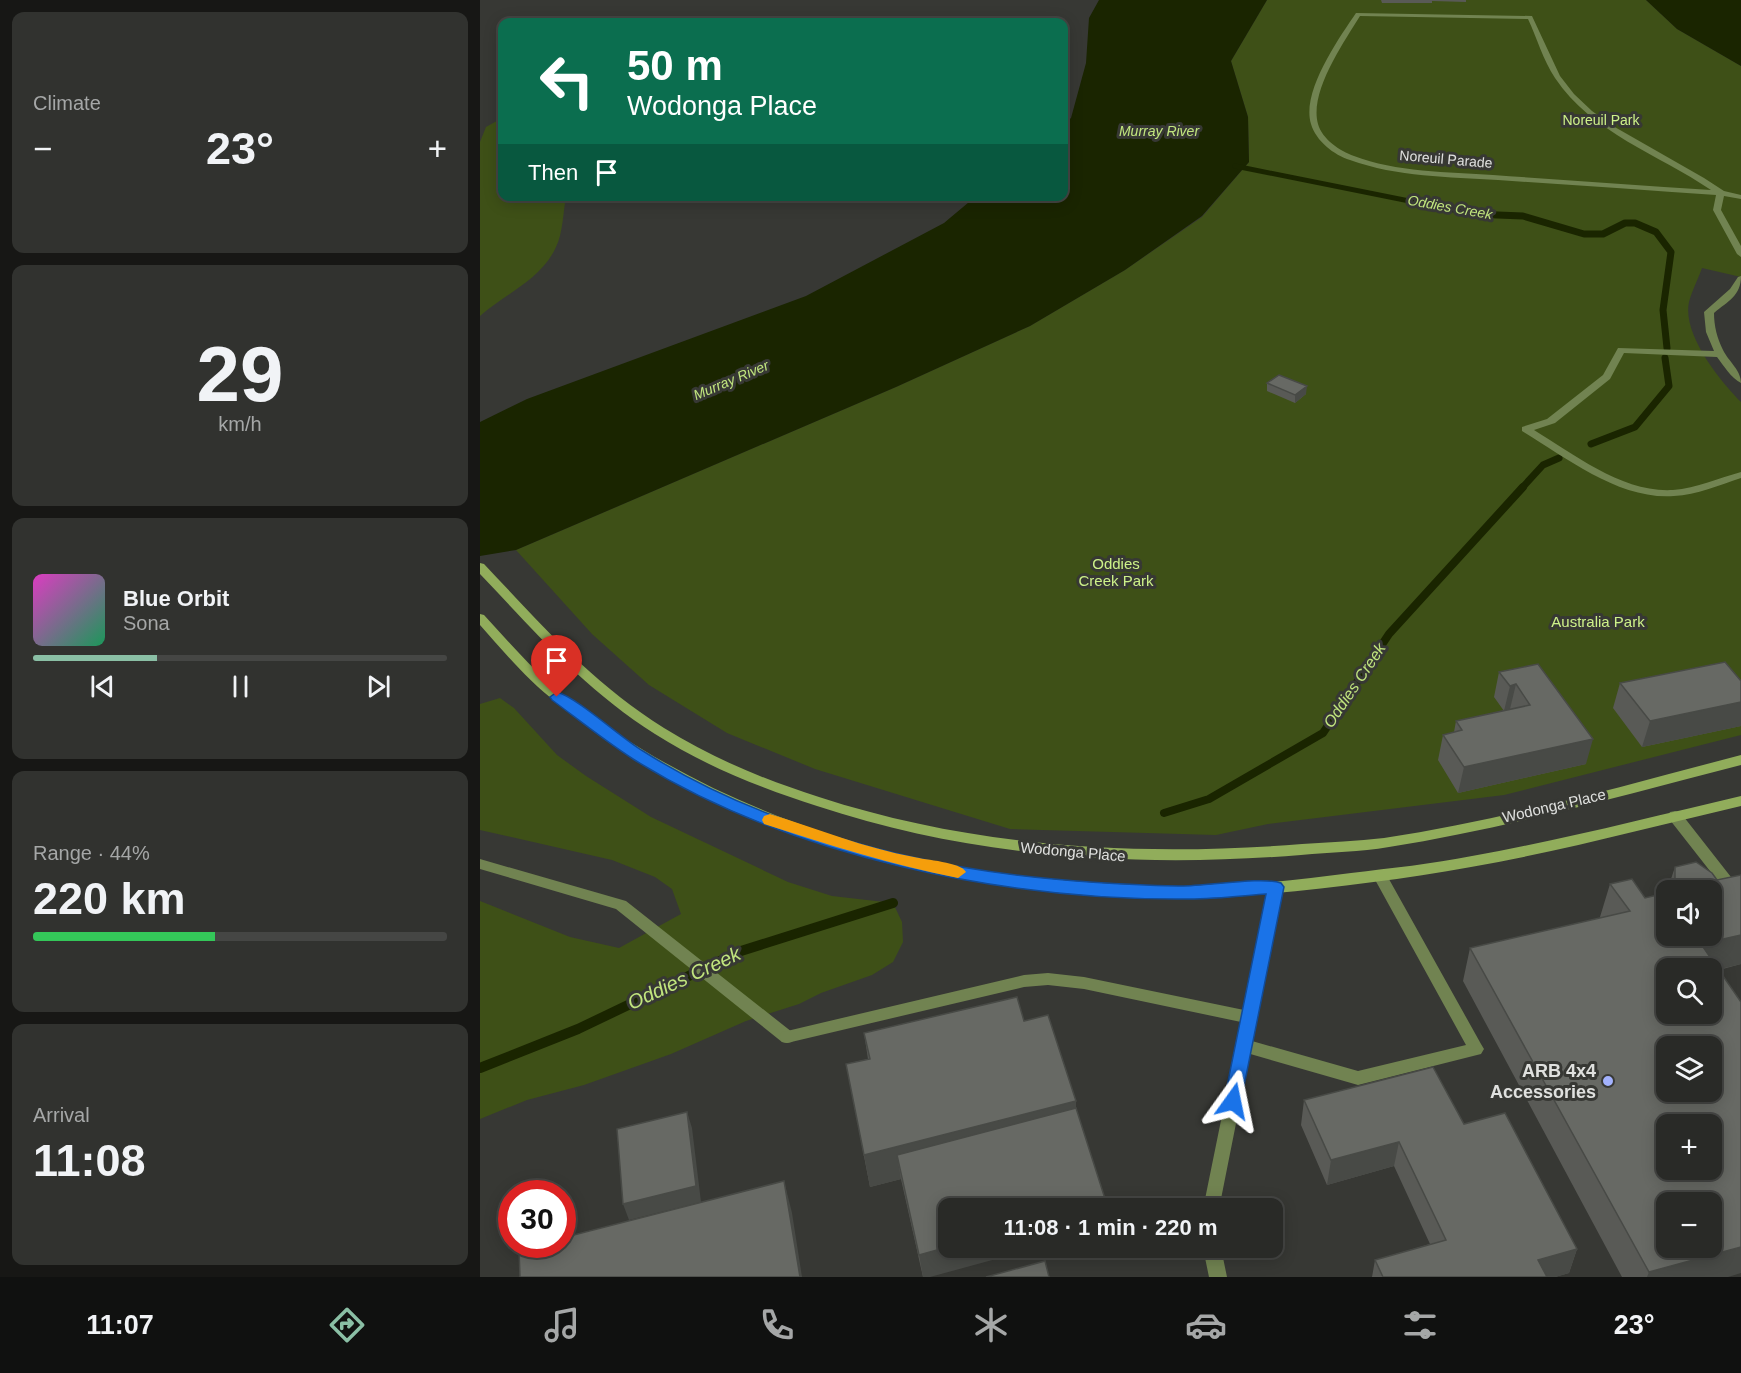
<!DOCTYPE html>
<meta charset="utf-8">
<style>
:root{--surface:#292a27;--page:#31322f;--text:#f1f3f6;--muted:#a5a7a7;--line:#454644;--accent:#8abfa5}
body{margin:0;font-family:Helvetica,sans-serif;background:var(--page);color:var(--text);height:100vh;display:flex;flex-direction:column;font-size:22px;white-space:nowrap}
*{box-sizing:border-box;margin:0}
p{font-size:20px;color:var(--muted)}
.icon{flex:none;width:33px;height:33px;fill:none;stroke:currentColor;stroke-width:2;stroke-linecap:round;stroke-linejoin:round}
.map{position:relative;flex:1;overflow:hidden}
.drawer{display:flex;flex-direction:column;gap:12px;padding:12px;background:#171715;width:480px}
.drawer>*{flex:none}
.hud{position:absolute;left:18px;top:18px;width:570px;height:183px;border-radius:12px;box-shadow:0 3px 15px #0003,0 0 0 2px var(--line);background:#0b6e4f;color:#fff;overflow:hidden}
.buttons{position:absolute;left:1176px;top:880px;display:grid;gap:12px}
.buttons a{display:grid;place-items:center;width:66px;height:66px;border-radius:12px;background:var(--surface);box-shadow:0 3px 15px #0003,0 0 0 2px var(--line);font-size:30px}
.speed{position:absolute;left:18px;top:1180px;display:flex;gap:12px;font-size:30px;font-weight:700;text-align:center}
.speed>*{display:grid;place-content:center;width:78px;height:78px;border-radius:50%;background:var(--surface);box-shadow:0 3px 15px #0003,0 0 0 2px var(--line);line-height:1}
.speed .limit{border:9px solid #d22;background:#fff;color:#111}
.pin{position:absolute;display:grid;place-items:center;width:51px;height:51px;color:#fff;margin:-62px -26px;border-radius:50% 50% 50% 0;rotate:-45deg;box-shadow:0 0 6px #0007}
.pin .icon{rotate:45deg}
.me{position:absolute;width:66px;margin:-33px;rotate:12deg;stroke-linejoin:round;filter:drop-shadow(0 0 4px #0008)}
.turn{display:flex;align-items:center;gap:21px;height:126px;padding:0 30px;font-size:27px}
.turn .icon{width:78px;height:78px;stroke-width:2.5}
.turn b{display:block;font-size:42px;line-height:51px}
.then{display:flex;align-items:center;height:57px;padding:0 30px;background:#0003;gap:12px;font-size:22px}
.big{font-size:45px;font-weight:700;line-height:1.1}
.drawer .widget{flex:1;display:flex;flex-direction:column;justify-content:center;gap:9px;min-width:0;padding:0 21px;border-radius:12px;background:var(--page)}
.drawer .dial{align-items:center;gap:0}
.dial b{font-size:78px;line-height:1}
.song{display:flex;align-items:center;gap:18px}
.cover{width:72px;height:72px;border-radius:9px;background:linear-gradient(135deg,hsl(310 70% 55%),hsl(150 70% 35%))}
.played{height:6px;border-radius:3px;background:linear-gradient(90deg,var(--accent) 30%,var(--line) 30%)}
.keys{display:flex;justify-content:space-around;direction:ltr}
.heat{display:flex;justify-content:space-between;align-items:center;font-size:33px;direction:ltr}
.charge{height:9px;border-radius:4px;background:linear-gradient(90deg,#34c759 44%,var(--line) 0)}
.trip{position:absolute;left:458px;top:1198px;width:345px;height:60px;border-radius:12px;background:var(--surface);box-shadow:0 3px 15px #0003,0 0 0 2px var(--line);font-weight:700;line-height:60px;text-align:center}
.dock{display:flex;height:96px;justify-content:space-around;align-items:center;background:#101110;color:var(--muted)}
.dock .icon{width:42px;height:42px}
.dock .on{color:var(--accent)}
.dock b{font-size:27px;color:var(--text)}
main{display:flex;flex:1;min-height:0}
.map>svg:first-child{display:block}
.green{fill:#3e5017}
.water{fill:#1a2500}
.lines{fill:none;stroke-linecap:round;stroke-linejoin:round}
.stream-far3{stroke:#1a2500;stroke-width:5}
.stream-far2{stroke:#1a2500;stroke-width:7}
.stream-far1{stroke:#1a2500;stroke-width:8}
.stream{stroke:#1a2500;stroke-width:10}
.lane{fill:#718351;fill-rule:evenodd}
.street{fill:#718351;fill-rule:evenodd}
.secondary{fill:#91ad5b;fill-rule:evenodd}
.wall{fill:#595a56}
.shaded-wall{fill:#484a46}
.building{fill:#676964;stroke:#484a46;stroke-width:1.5;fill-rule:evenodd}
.route{fill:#1a73e8;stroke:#114b97;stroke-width:1.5}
.slow{fill:#f59e0b}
.poi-dot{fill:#a3b2fd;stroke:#373834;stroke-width:2}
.labels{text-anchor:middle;stroke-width:6;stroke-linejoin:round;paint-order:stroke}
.far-park-label{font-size:14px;fill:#cdf189;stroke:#373834}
.far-water-label{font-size:14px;font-style:italic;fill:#c1e57e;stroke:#373834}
.far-street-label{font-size:14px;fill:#dfe0de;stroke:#373834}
.park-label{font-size:15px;fill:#cdf189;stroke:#373834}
.street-label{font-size:15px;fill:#dfe0de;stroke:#373834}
.water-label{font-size:16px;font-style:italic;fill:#c1e57e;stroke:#373834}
.near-poi-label{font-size:18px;font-weight:bold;fill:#dfe0de;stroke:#373834;text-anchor:end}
.near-water-label{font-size:20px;font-style:italic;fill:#c1e57e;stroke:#373834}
</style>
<main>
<section class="drawer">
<div class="widget"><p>Climate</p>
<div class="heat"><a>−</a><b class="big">23°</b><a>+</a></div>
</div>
<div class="widget dial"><b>29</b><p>km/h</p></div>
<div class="widget">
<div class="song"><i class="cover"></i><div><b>Blue Orbit</b><p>Sona</p></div></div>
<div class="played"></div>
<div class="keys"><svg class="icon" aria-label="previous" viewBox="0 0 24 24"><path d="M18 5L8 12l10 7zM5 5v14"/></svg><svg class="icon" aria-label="pause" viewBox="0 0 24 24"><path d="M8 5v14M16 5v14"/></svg><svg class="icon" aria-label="next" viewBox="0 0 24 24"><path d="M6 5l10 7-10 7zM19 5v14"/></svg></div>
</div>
<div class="widget"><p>Range · 44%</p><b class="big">220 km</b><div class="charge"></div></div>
<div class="widget"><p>Arrival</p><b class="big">11:08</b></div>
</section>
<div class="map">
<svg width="1261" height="1277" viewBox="0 0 1261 1277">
<rect width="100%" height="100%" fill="#373834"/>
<path class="green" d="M787,0H1166L1197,29L1261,66V277L1222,268C1218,279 1212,291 1209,302C1202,334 1240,381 1261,402V735L1024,795L788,824L736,835L530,829L335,769L247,733L169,685L112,634L36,550L416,387L550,326L645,270L722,217L769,162L768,117L751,61Z
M22,118V196L86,197C83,212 83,233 76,247C61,280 26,293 0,316V142L6,127Z
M20,698L34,708L77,755L106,776L171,817L308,882L352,896L413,903L422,922L423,942L413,962L392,975L341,993L319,1004L266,1021L191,1054L104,1085L47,1100L0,1119V901L90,937L139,948L201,914L192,889L175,877L132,860L0,830V704Z"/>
<path class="water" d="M619,0H787L751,61L768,117L769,162L722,216L645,270L550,326L416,387L36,550L0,556V422L47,399L326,296L464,223L495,197L584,196V124L591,118L606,63L609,18Z
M1166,0H1261V66L1197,29Z"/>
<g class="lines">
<path class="stream-far3" d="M755,166L994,214L1022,215"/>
<path class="stream-far2" d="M992,214L1043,216L1104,234H1123L1145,223H1155L1176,232L1191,252L1183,310L1187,348
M1111,444L1155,427L1189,386L1185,358
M1042,488L1063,465L1079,458"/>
<path class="stream-far1" d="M684,813L729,799L843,733L909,634L1043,487"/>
<path class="stream" d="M0,1068L98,1029L261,951L413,903"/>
<path class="lane" d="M876,13L1052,16L1080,76L1094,94L1112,111L1133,126L1224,178L1244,191L1261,195V199L1244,196L1241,210L1261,246V257L1257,254L1233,210L1236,195C1164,190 1091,185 1018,180C969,177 917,177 870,160C854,155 836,141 831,124C821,92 859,38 876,13ZM880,16L1048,19C1057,38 1063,60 1075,78C1112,133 1178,154 1231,190C1158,185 1086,180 1013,175C969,172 915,172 874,156C860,151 842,139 838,124C829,92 864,42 880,16Z
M1261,276C1261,296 1248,301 1234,313C1234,326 1237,338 1243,350C1249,362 1261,370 1261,383C1251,378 1244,366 1237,357L1144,353L1130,379L1075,423L1054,430C1095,455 1143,493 1193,490C1217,488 1239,478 1261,472V478C1239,485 1217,495 1194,496C1139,500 1087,458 1042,431V427L1067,419L1123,375L1138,348L1234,351L1226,332L1224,312L1250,289L1258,277Z
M1195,811L1200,812L1258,886L1260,890L1258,894L1253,895L1248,894L1190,820L1188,816L1190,812Z
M0,859L146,901L312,1032L315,1037L312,1042L307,1043L302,1042L136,909L0,869Z
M900,871L905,872L1001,1044L1004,1049L1001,1054L878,1085L760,1051L757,1046L760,1041L765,1039L878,1071L986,1045L893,876L895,872Z"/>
<path class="street" d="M796,882L801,883L803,887L739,1209H723L761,1022L604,989L568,985L544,987L307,1043L302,1042L299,1037L302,1032L307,1031L544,975L568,973L604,977L764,1010L789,887L791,883Z
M723,1248H741L747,1277H729Z"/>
<path class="secondary" d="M0,563L4,564C63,626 111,682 184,728C232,758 285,780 339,797C496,848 659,857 822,844C850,842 877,841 904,838C1024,820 1143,786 1261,755V765C1145,795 1028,828 909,847C880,852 851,852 821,855C657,868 494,858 337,806C281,788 225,766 175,734C103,688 58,635 0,574Z
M0,614L4,615C30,643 55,673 85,696C228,808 404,865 583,881C630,886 677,889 724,887C773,885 823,879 871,873C912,868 952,864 992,856C1082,840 1171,817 1261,796V806C1171,827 1082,851 991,867C907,882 814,893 729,898C682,900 634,897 588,893C404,875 222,818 76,702C47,680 24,652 0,625Z"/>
</g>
<path class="wall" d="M901,0H986V2L952,1V3H902Z
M787,383L826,394L815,403L787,391Z
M1058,664L1106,764L978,793L958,760L963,735L974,732L976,721L1024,711L1014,697L1019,672Z
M1261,681V726L1162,747L1133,708L1140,683Z
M1195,867L1237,880L1261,875V964L1239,970L1248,1277H1142L983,981L990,948L1120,918V917L1130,884L1165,898L1186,893V891V936L1232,891H1187Z
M544,1021L596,1108L627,1205V1209H468L450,1277H443L421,1179L390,1187L366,1064L388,1059L384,1033Z
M824,1100L984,1124L1097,1249L1089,1273L1075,1277H892L895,1260L950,1244L914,1166L847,1185L821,1125Z"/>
<path class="shaded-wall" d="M827,386L826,394L815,403V395Z
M1036,684L1030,709L1024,711L1030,686Z
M1261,702V726L1162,747L1170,721Z
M1113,739L1106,764L978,793L984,767Z
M1261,935V964L1232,971L1221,944Z
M596,1101V1133L417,1155L421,1179L390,1187L384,1155Z
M207,1112L212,1128L221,1202L149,1220L143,1204Z
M919,1142L914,1166L847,1185L851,1160Z
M304,1181L312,1213L322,1277H320Z
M627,1205V1209H610Z
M468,1247V1248H556L450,1277H443L439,1255Z
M1261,1247V1273L1248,1277H1167L1169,1272Z
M1097,1249L1089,1273L1075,1277H1053L1058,1260Z"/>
<path class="building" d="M799,375L827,386L815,395L787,383Z
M1245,662L1261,681V702L1170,721L1140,683Z
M1058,664L1113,739L984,767L963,735L982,730L976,721L1050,705L1036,684L1030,686L1019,672Z
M1216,862L1232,873L1237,880L1261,875V935L1221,944L1261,1002V1247L1169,1272L990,948L1150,911L1130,884L1152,879L1165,898L1186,893V936H1232V891H1195L1199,890L1195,882V867ZM1186,969H1232V1014H1186ZM1186,1047H1232V1092H1186ZM1186,1125H1232V1170H1186ZM1186,1203H1232V1248H1186Z
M537,997L544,1021L568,1015L596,1101L384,1155L366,1064L390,1059L384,1033Z
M953,1067L984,1124L1025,1113L1097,1249L1058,1260L1067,1277H903L895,1260L966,1240L919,1142L851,1160L824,1100Z
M596,1108L627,1205L610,1209H468V1247L439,1255L417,1155Z
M207,1112L216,1186L143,1204L137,1129Z
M304,1181L320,1277H40L39,1249L56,1245H82V1238Z
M565,1261L569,1277H506Z"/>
<path class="route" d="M77,692C98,698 141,738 163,751C243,802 339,836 432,857C518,877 609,884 698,886C723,887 782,876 801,883L804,887L760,1106L753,1109L747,1106L744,1101L786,894C761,896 735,899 709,899C527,901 309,857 153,759C125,741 99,720 72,700L70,697Z"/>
<path class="slow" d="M290,814C338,829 385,848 434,857C445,860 481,862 486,872L478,878C412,865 349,845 284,824L282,820L284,816Z"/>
<circle class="poi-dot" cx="1128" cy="1081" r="6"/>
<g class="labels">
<g class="far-park-label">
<text x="1121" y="125">Noreuil Park</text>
</g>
<g class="far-water-label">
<text x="679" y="136">Murray River</text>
<text transform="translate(970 207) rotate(10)" y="5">Oddies Creek</text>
<text transform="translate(251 380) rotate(-23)" y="5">Murray River</text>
</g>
<g class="far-street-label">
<text transform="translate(966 159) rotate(5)" y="5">Noreuil Parade</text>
</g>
<g class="park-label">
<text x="636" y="569">Oddies<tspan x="636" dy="17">Creek Park</tspan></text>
<text x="1118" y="627">Australia Park</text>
</g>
<g class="street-label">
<text transform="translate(1074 806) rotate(-13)" y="5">Wodonga Place</text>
<text transform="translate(593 852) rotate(5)" y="5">Wodonga Place</text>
</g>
<g class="water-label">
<text transform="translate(874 685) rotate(-56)" y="6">Oddies Creek</text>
</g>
<g class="near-poi-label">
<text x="1116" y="1077">ARB 4x4<tspan x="1116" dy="21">Accessories</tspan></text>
</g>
<g class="near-water-label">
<text transform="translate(204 978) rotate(-25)" y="7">Oddies Creek</text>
</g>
</g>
</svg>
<div class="buttons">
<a><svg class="icon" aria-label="sound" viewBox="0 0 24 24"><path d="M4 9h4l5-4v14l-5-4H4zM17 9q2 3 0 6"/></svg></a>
<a><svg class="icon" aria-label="search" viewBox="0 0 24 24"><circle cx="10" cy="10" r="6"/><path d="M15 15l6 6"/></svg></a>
<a><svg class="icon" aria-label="layers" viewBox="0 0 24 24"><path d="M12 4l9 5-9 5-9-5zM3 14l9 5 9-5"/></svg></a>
<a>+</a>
<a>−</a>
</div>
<div class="speed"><div class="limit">30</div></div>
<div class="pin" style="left:77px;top:697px;background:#d93025"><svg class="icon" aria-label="arrive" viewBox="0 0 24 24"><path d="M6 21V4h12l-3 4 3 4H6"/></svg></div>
<svg class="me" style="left:753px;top:1101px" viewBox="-20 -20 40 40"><path d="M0-17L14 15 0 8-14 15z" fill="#1a73e8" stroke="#fff" stroke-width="4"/></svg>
<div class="trip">11:08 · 1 min · 220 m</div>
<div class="hud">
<div class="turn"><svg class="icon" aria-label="left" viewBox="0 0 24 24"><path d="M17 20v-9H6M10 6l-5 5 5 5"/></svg><div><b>50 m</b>Wodonga Place</div></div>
<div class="then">Then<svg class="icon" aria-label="arrive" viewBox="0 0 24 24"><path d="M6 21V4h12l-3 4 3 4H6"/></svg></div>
</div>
</div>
</main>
<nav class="dock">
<b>11:07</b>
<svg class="icon on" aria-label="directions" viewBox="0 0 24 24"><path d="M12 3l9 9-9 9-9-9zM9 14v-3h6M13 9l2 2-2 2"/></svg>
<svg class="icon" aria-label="music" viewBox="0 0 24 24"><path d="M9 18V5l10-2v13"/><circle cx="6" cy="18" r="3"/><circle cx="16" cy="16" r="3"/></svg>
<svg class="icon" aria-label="phone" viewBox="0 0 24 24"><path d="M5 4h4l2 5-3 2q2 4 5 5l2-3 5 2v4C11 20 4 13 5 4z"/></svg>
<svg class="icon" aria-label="climate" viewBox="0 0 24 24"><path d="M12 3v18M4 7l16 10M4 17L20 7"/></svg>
<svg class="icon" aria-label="car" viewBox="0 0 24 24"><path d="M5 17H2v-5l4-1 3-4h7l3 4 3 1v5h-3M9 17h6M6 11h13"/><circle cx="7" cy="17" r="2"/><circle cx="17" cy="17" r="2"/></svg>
<svg class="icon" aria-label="filters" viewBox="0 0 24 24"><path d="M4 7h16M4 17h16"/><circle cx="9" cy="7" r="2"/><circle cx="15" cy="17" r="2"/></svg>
<b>23°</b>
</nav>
